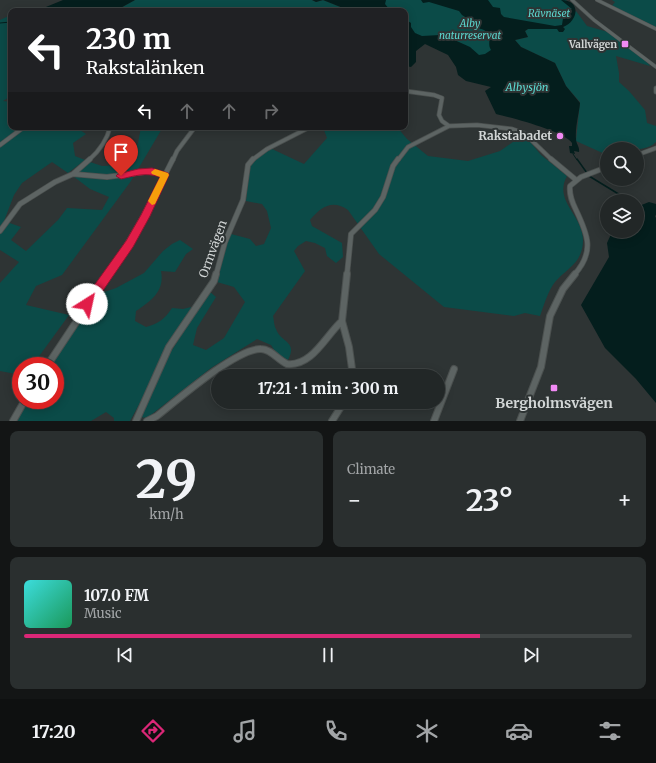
<!DOCTYPE html>
<meta charset="utf-8">
<style>
:root{--surface:#222727;--page:#2a2f2f;--text:#f1f3f6;--muted:#a2a5a7;--line:#3f4444;--accent:#db2777}
body{margin:0;font-family:Merriweather,serif;background:var(--page);color:var(--text);height:100vh;display:flex;flex-direction:column;font-size:15px;white-space:nowrap}
*{box-sizing:border-box;margin:0}
p{font-size:13px;color:var(--muted)}
.icon{flex:none;width:22px;height:22px;fill:none;stroke:currentColor;stroke-width:2;stroke-linecap:round;stroke-linejoin:round}
.map{position:relative;height:421px;overflow:hidden}
.side{display:flex;flex-direction:column;gap:10px;padding:10px;background:#131515;flex:1}
.side>*{flex:none}
.guide{position:absolute;left:8px;top:8px;width:400px;height:122px;border-radius:8px;box-shadow:0 2px 10px #0003,0 0 0 1px var(--line);background:#202124;color:#fff;overflow:hidden}
.tools{position:absolute;left:600px;top:142px;display:grid;gap:8px}
.tools a{display:grid;place-items:center;width:44px;height:44px;border-radius:50%;background:var(--surface);box-shadow:0 2px 10px #0003,0 0 0 1px var(--line);font-size:20px}
.speed{position:absolute;left:12px;top:357px;display:flex;gap:8px;font-size:20px;font-weight:700;text-align:center}
.speed>*{display:grid;place-content:center;width:52px;height:52px;border-radius:50%;background:var(--surface);box-shadow:0 2px 10px #0003,0 0 0 1px var(--line);line-height:1}
.speed .limit{border:6px solid #d22;background:#fff;color:#111}
.pin{position:absolute;display:grid;place-items:center;width:34px;height:34px;color:#fff;margin:-41px -17px;border-radius:50% 50% 50% 0;rotate:-45deg;box-shadow:0 0 4px #0007}
.pin .icon{rotate:45deg}
.me{position:absolute;width:44px;margin:-22px;rotate:35deg;stroke-linejoin:round;filter:drop-shadow(0 0 3px #0008)}
.turn{display:flex;align-items:center;gap:14px;height:84px;padding:0 12px;font-size:18px}
.turn .icon{width:52px;height:52px;stroke-width:2.5}
.turn b{display:block;font-size:28px;line-height:34px}
.lanes{display:flex;align-items:center;height:38px;padding:0 12px;background:#0003;justify-content:center;gap:20px;direction:ltr}
.lanes .off{opacity:.35}
.big{font-size:30px;font-weight:700;line-height:1.1}
.side .widget{flex:1;display:flex;flex-direction:column;justify-content:center;gap:6px;min-width:0;padding:0 14px;border-radius:8px;background:var(--page)}
.side .dial{align-items:center;gap:0}
.dial b{font-size:52px;line-height:1}
.song{display:flex;align-items:center;gap:12px}
.cover{width:48px;height:48px;border-radius:6px;background:linear-gradient(135deg,hsl(180 70% 55%),hsl(150 70% 35%))}
.played{height:4px;border-radius:2px;background:linear-gradient(90deg,var(--accent) 75%,var(--line) 75%)}
.keys{display:flex;justify-content:space-around;direction:ltr}
.heat{display:flex;justify-content:space-between;align-items:center;font-size:22px;direction:ltr}
.side .tiles{flex:1;display:grid;gap:10px;grid-template-columns:1fr 1fr}
.widget:last-child{grid-column:span 2}
.trip{position:absolute;left:211px;top:369px;width:234px;height:40px;border-radius:20px;background:var(--surface);box-shadow:0 2px 10px #0003,0 0 0 1px var(--line);font-weight:700;line-height:40px;text-align:center}
.tabs{display:flex;height:64px;justify-content:space-around;align-items:center;background:#0e1010;color:var(--muted)}
.tabs .icon{width:28px;height:28px}
.tabs .active{color:var(--accent)}
.tabs b{font-size:18px;color:var(--text)}
.map>svg:first-child{display:block}
.green{fill:#0b4b48}
.water{fill:#041e1d}
.lines{fill:none;stroke-linecap:round;stroke-linejoin:round}
.stream-far1{stroke:#041e1d;stroke-width:1}
.stream{stroke:#041e1d;stroke-width:1.5}
.minor-far3-casing{stroke:#4b504f;stroke-width:4}
.minor-far2-casing{stroke:#4b504f;stroke-width:5}
.minor-far1-casing{stroke:#4b504f;stroke-width:6}
.minor-casing{stroke:#4b504f;stroke-width:8}
.minor-far3{stroke:#5d6463;stroke-width:3}
.minor-far2{stroke:#5d6463;stroke-width:3.5}
.minor-far1{stroke:#5d6463;stroke-width:4.5}
.minor{stroke:#5d6463;stroke-width:6}
.route{fill:#e11d48;stroke:#92132f}
.slow{fill:#f59e0b}
.poi-dot{fill:#f18af4;stroke:#2e3434;stroke-width:1.5}
.labels{text-anchor:middle;stroke-width:4;stroke-linejoin:round;paint-order:stroke}
.far-park-label{font-size:10px;font-style:italic;fill:#5cd8d0;stroke:#2e3434}
.far-poi-label{font-size:10px;font-weight:bold;fill:#d2d6d6;stroke:#2e3434;text-anchor:end}
.far-water-label{font-size:11px;font-style:italic;fill:#5cd9d1;stroke:#2e3434}
.poi-label{font-size:12px;font-weight:bold;fill:#d2d6d6;stroke:#2e3434;text-anchor:end}
.street-label{font-size:12px;fill:#d2d6d6;stroke:#2e3434}
.near-poi-label{font-size:14px;font-weight:bold;fill:#d2d6d6;stroke:#2e3434}
</style>
<div class="map">
<svg width="656" height="421" viewBox="0 0 656 421">
<rect width="100%" height="100%" fill="#2e3434"/>
<path class="green" d="M135,0H312L316,2L323,0L343,8L344,11H115Z
M362,0H566L572,9L564,12L563,28L576,11L587,26L608,32L647,62L650,66L616,56L619,73V82L629,91L645,110L647,123L656,126V142C645,153 622,149 607,149V155L576,141L580,102L566,86L555,63L521,47L515,40L528,37L525,31L528,29H542L511,22L519,79L405,32V11H376Z
M612,0H656V28L611,7L615,2Z
M11,15V96L3,101L11,102V127H61V131L77,128L86,134L73,143L75,156L85,160L68,173L52,162L22,183L14,195L4,221L21,227L11,240L26,251L58,220L67,208L102,210L109,197L90,189L73,176L90,162L102,166L125,165L138,143L141,127H163L131,181L62,275L36,286L26,305L69,315L32,366H21V375L0,371V283L19,262L0,250V20Z
M327,127H397L407,139L428,156L468,161L500,151L520,137L521,134L527,138L541,155L567,176C553,201 583,215 583,240C583,263 567,268 555,282C548,291 544,305 540,316L525,313L514,316L444,307L379,254L348,210C332,199 321,207 310,220L312,226L342,243L343,257L336,263L327,256L325,248L315,243L306,241L298,246L294,251L305,271L273,316C274,320 274,326 276,329C281,343 298,341 288,360L277,354L271,345L257,339L211,368L147,418L140,417L162,366L209,291L216,297L197,328L193,345L206,350L224,338L245,302L234,287L217,282L226,244L231,234L250,239L256,246L264,244L271,228L267,211L262,204L246,201L250,164L255,157L272,149L304,164L327,138L324,130Z
M180,240L193,249L186,254L175,272L161,271C165,291 151,301 136,311L135,321L146,327C158,324 165,319 172,308L183,309L191,307L190,311L130,421H114V418L106,412L91,421H16L29,400H55V366H50L96,295L116,288L144,273L163,251L172,244Z"/>
<path class="water" d="M63,0H135L115,11L86,9L84,11H30L41,9Z
M312,0H386L385,4L390,10L394,11H344L343,8L323,0L316,2Z
M421,0H488L493,7L500,8L501,14L504,17L555,26L562,25L564,12L572,9L561,0C582,0 578,22 563,27L565,29L563,32H559L557,29H528L525,31L528,37L515,40L521,47L555,63L566,86L580,103C579,114 575,127 576,139C576,144 580,147 579,152L574,151L575,154L570,153L569,146H572V143C564,131 512,118 496,114L485,91L491,87L466,81L458,75L456,67L448,55L425,44L416,51V62L411,67L405,66V19L411,23V27L415,33L422,36L440,35L450,38L470,47L479,55L485,54L491,50C488,45 490,43 489,38C489,28 478,29 472,27L473,22L462,15L459,11L429,2L423,3Z
M649,202L656,204V215L655,216L656,218V403L636,379L605,348L581,305L609,257L607,243L612,232L614,231H637V208L639,206Z"/>
<g class="lines">
<path class="stream-far1" d="M0,23L11,22
M573,154L577,160"/>
<path class="stream" d="M577,159L587,173
M589,176L630,201
M637,205L639,206"/>
<g class="minor-far3-casing">
<path id="minor-far3" d="M572,0L594,20L656,67
M597,0L656,29"/>
</g>
<g class="minor-far2-casing">
<path id="minor-far2" d="M656,88V92
M405,91L434,95L442,98L439,115L442,121L449,126L477,125L512,129L524,133L552,160
M0,145L24,127
M637,155L656,148
M89,160C99,151 107,141 110,127
M173,160L177,151L195,127
M252,160L267,149L310,127
M398,160L408,147L449,126"/>
</g>
<g class="minor-far1-casing">
<path id="minor-far1" d="M551,159L575,179
M73,174L107,177L152,171L165,175
M0,231L20,204L55,182L73,174L90,159
M107,275C134,236 152,201 173,159
M216,275L225,242L243,200L248,165L253,159
M347,275L351,234L375,210L383,197L393,166L398,159
M574,275C595,252 588,235 576,210C572,202 569,195 570,186L581,177L607,167"/>
</g>
<g class="minor-casing">
<path id="minor" d="M347,274L342,321L349,347L353,376
M47,366L108,274
M13,421L25,400
M136,421L169,347L214,281L216,274
M147,421L157,416C177,400 237,348 261,349C271,349 278,360 287,364C312,367 326,335 342,321
M332,421L344,402
M434,421L454,369
M520,421L541,367L550,316L563,289L575,274"/>
</g>
<use href="#minor-far3" class="minor-far3"/>
<use href="#minor-far2" class="minor-far2"/>
<use href="#minor-far1" class="minor-far1"/>
<use href="#minor" class="minor"/>
</g>
<path class="route" d="M152,168L168,173L169,175L150,216L133,247L91,308L87,310L83,308L81,304L83,301L126,241L141,215L160,177C146,172 134,176 121,179L116,176L118,174L138,169Z"/>
<path class="slow" d="M155,169L168,173L169,175L155,204L152,205L148,201L160,177L152,174L151,172Z"/>
<g class="poi-dot">
<rect x="621" y="40" width="8" height="8" rx="2"/>
<circle cx="560" cy="136" r="4"/>
<rect x="550" y="384" width="8" height="8" rx="2"/>
</g>
<g class="labels">
<g class="far-park-label">
<text x="549" y="17">Rävnäset</text>
<text x="470" y="27">Alby<tspan x="470" dy="12">naturreservat</tspan></text>
</g>
<g class="far-poi-label">
<text x="617" y="48">Vallvägen</text>
</g>
<g class="far-water-label">
<text x="527" y="91">Albysjön</text>
</g>
<g class="poi-label">
<text x="552" y="140">Rakstabadet</text>
</g>
<g class="street-label">
<text transform="translate(213 249) rotate(-70)" y="4">Ormvägen</text>
</g>
<g class="near-poi-label">
<text x="554" y="408">Bergholmsvägen</text>
</g>
</g>
</svg>
<div class="tools">
<a><svg class="icon" aria-label="search" viewBox="0 0 24 24"><circle cx="10" cy="10" r="6"/><path d="M15 15l6 6"/></svg></a>
<a><svg class="icon" aria-label="layers" viewBox="0 0 24 24"><path d="M12 4l9 5-9 5-9-5zM3 14l9 5 9-5"/></svg></a>
</div>
<div class="speed"><div class="limit">30</div></div>
<div class="pin" style="left:121px;top:176px;background:#d93025"><svg class="icon" aria-label="arrive" viewBox="0 0 24 24"><path d="M6 21V4h12l-3 4 3 4H6"/></svg></div>
<svg class="me" style="left:87px;top:304px" viewBox="-20 -20 40 40"><circle r="19" fill="#fff"/><path d="M0-13L10 11 0 6-10 11z" fill="#e11d48"/></svg>
<div class="trip">17:21 · 1 min · 300 m</div>
<div class="guide">
<div class="turn"><svg class="icon" aria-label="left" viewBox="0 0 24 24"><path d="M17 20v-9H6M10 6l-5 5 5 5"/></svg><div><b>230 m</b>Rakstalänken</div></div>
<div class="lanes"><svg class="icon" aria-label="left" viewBox="0 0 24 24"><path d="M17 20v-9H6M10 6l-5 5 5 5"/></svg><svg class="icon off" aria-label="ahead" viewBox="0 0 24 24"><path d="M12 20V5M6 11l6-6 6 6"/></svg><svg class="icon off" aria-label="ahead" viewBox="0 0 24 24"><path d="M12 20V5M6 11l6-6 6 6"/></svg><svg class="icon off" aria-label="right" viewBox="0 0 24 24"><path d="M7 20v-9h11M14 6l5 5-5 5"/></svg></div>
</div>
</div>
<section class="side">
<div class="tiles">
<div class="widget dial"><b>29</b><p>km/h</p></div>
<div class="widget"><p>Climate</p>
<div class="heat"><a>−</a><b class="big">23°</b><a>+</a></div>
</div>
<div class="widget">
<div class="song"><i class="cover"></i><div><b>107.0 FM</b><p>Music</p></div></div>
<div class="played"></div>
<div class="keys"><svg class="icon" aria-label="previous" viewBox="0 0 24 24"><path d="M18 5L8 12l10 7zM5 5v14"/></svg><svg class="icon" aria-label="pause" viewBox="0 0 24 24"><path d="M8 5v14M16 5v14"/></svg><svg class="icon" aria-label="next" viewBox="0 0 24 24"><path d="M6 5l10 7-10 7zM19 5v14"/></svg></div>
</div>
</div>
</section>
<nav class="tabs">
<b>17:20</b>
<svg class="icon active" aria-label="directions" viewBox="0 0 24 24"><path d="M12 3l9 9-9 9-9-9zM9 14v-3h6M13 9l2 2-2 2"/></svg>
<svg class="icon" aria-label="music" viewBox="0 0 24 24"><path d="M9 18V5l10-2v13"/><circle cx="6" cy="18" r="3"/><circle cx="16" cy="16" r="3"/></svg>
<svg class="icon" aria-label="phone" viewBox="0 0 24 24"><path d="M5 4h4l2 5-3 2q2 4 5 5l2-3 5 2v4C11 20 4 13 5 4z"/></svg>
<svg class="icon" aria-label="climate" viewBox="0 0 24 24"><path d="M12 3v18M4 7l16 10M4 17L20 7"/></svg>
<svg class="icon" aria-label="car" viewBox="0 0 24 24"><path d="M5 17H2v-5l4-1 3-4h7l3 4 3 1v5h-3M9 17h6M6 11h13"/><circle cx="7" cy="17" r="2"/><circle cx="17" cy="17" r="2"/></svg>
<svg class="icon" aria-label="filters" viewBox="0 0 24 24"><path d="M4 7h16M4 17h16"/><circle cx="9" cy="7" r="2"/><circle cx="15" cy="17" r="2"/></svg>
</nav>
